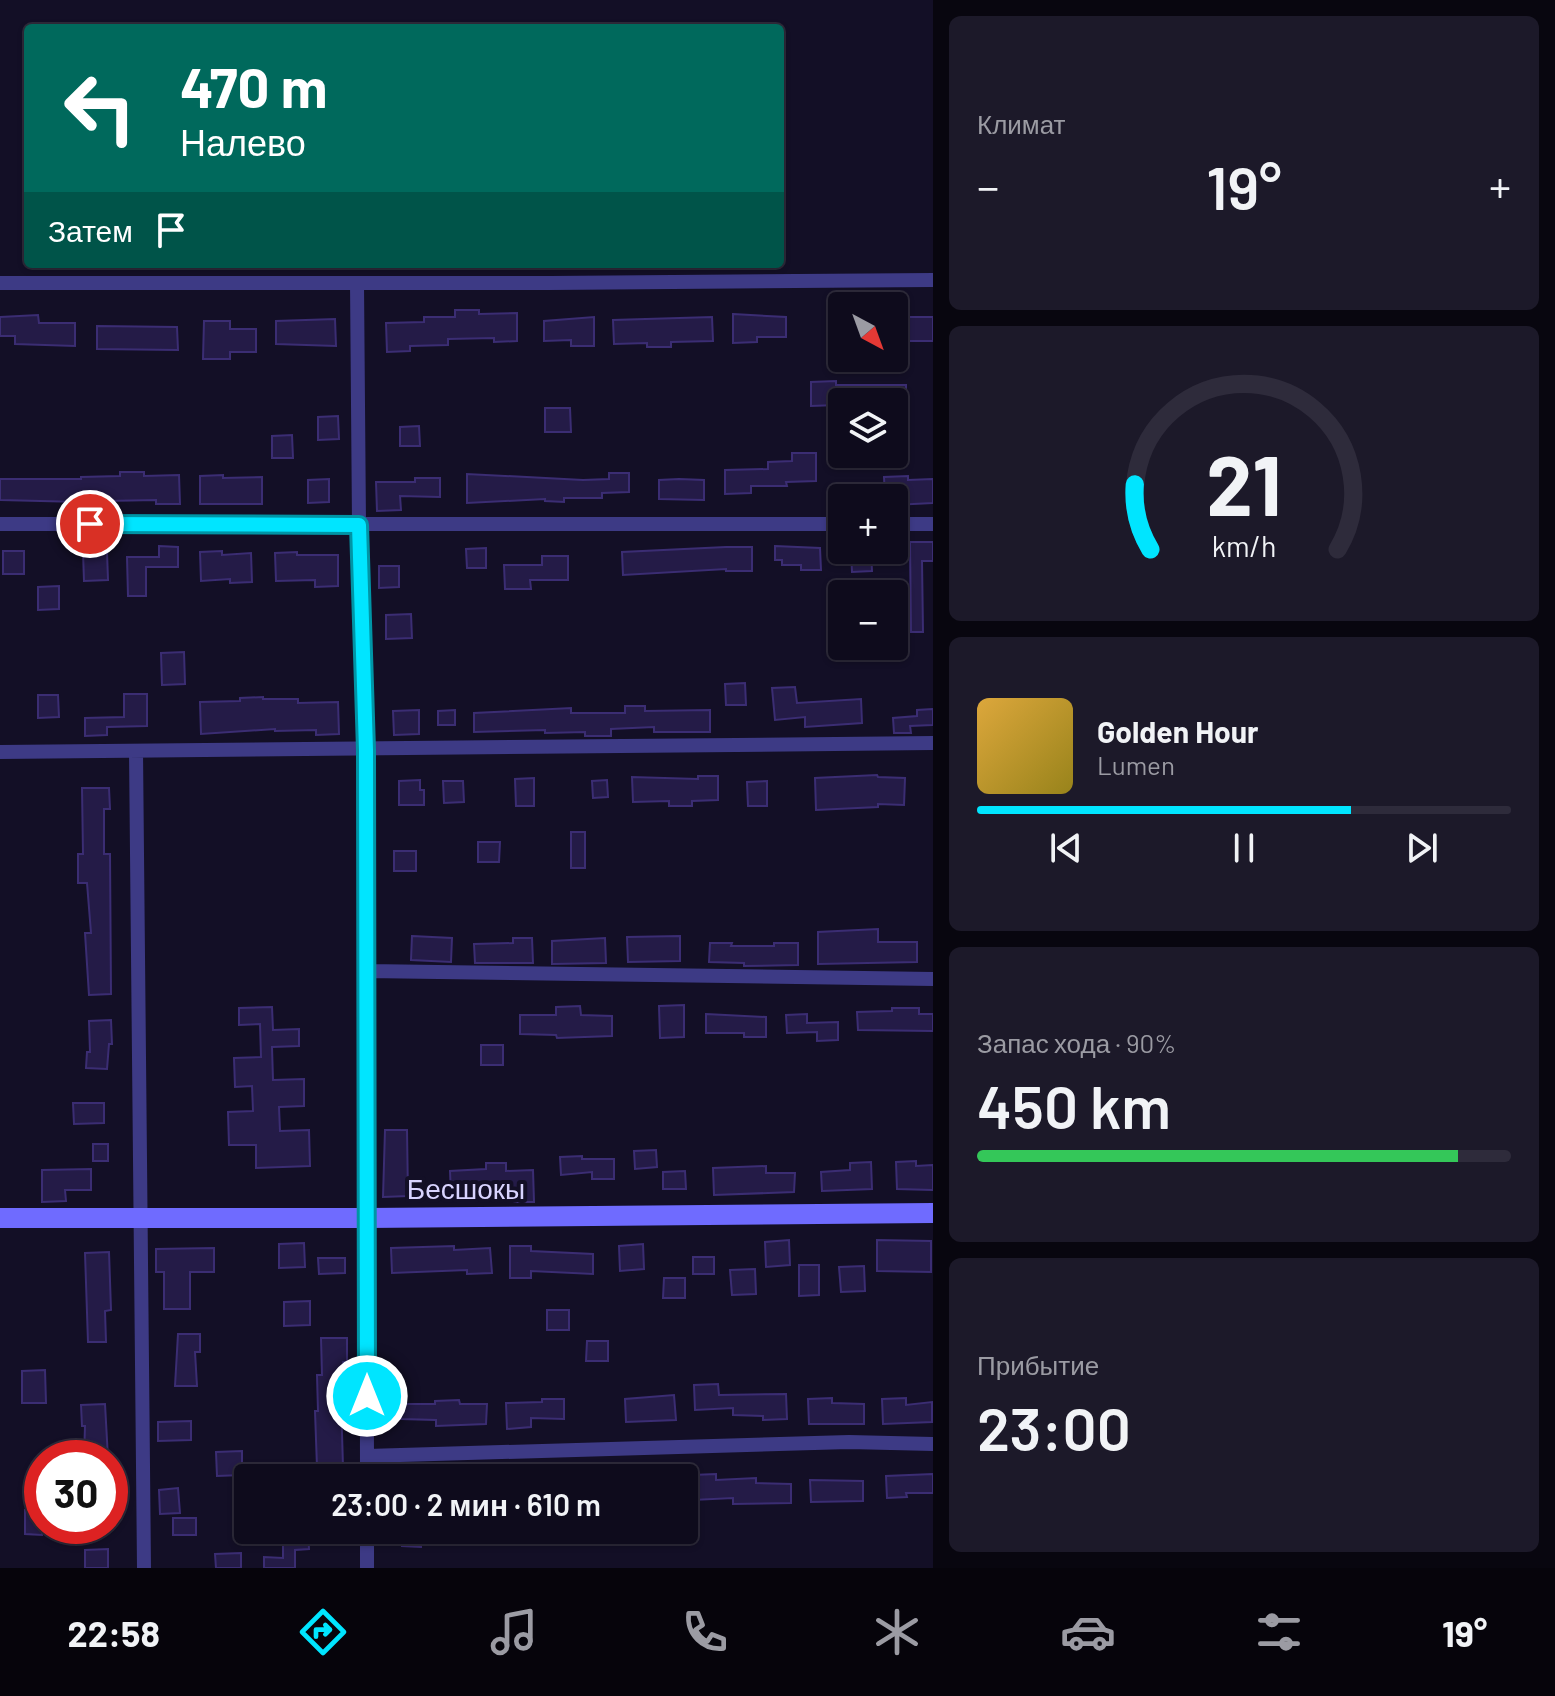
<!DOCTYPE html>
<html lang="ru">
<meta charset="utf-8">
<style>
:root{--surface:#0e0b1c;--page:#1c1929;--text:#f1f3f6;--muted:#9b9ba3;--line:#2e2b3b;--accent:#00e5ff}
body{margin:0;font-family:Barlow,sans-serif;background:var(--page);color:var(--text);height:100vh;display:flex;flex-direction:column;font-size:30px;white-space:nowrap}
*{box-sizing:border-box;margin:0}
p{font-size:26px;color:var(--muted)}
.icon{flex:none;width:44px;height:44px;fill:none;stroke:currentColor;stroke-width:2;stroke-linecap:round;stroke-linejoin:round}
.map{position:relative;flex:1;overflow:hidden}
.panel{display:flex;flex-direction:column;gap:16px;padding:16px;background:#08060f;width:622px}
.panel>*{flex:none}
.guide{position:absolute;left:24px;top:24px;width:760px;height:244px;border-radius:8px;box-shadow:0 2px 6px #0004,0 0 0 2px var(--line);background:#00695c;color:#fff;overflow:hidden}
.needle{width:52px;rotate:139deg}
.controls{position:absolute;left:828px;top:292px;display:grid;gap:16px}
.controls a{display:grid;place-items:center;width:80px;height:80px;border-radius:8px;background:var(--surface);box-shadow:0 2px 6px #0004,0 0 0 2px var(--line);font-size:40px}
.speed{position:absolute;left:24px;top:1440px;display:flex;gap:16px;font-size:40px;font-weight:700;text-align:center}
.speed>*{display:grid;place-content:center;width:104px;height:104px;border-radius:50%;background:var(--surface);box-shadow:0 2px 6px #0004,0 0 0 2px var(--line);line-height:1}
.speed .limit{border:12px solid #d22;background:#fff;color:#111}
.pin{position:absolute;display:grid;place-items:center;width:68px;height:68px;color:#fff;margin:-34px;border:4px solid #fff;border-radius:50%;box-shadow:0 2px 8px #0007}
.me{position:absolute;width:88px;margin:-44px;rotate:0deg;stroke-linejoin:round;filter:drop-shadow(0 0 6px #0008)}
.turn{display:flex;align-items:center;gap:28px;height:168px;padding:0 24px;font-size:36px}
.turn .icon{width:104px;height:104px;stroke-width:2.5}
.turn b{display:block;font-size:56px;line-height:68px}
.then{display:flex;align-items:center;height:76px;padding:0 24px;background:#0003;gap:16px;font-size:30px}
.big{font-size:60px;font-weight:600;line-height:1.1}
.panel .tile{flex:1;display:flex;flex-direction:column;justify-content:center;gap:12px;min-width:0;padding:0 28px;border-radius:12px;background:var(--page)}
.panel .dial{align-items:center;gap:0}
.dial svg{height:208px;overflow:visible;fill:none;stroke:var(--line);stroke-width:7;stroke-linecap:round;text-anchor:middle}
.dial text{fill:var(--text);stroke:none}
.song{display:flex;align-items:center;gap:24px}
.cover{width:96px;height:96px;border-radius:12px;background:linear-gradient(135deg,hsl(40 70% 55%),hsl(50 70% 35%))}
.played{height:8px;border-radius:4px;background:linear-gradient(90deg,var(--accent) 70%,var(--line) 70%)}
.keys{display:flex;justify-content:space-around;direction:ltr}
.heat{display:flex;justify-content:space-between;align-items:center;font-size:44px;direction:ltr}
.charge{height:12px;border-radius:6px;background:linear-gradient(90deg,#34c759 90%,var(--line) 0)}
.trip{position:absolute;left:234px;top:1464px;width:464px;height:80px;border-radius:8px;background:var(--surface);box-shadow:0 2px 6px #0004,0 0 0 2px var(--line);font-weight:600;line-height:80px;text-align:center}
.dock{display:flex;height:128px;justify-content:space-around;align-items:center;background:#06040b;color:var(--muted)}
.dock .icon{width:56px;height:56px}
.dock .on{color:var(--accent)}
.dock b{font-size:36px;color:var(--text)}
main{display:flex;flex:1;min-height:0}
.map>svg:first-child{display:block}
.building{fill:#241b47;stroke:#3b2d73;stroke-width:2}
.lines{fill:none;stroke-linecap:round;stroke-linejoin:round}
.street{stroke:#3d3a85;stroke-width:14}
.secondary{stroke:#6f6bff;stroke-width:20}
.route-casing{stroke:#0095a6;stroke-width:20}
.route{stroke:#00e5ff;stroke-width:14}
.labels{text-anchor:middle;stroke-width:8;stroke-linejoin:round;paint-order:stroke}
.street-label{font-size:28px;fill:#d9d4ff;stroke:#130f26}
</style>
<main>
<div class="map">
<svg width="933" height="1568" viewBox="0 0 933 1568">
<rect width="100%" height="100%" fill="#130f26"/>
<path class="building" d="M455,310H479V314L517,313V341L494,342V338L448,339V345L410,346V351L387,352L386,323L424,322V317H455Z
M733,314L786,317V337H757V342L733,343Z
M38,315L39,323H75V346L15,344V336H0V317Z
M594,317V346H571V340L544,341V321Z
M712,317L713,341L671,342V347H647V343L614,344L613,320Z
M908,317H933V341H908Z
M335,319L336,346L276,344V321Z
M842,319V348H833L832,320Z
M204,321H230V329H256V352H230V359H203Z
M97,326L177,327L178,350L97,349Z
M836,381V385H906V407H894V402H837V405L811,406V382Z
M545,408H570L571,432H545Z
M338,416L339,439L318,440V417Z
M419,426L420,446H400V427Z
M292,435L293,458H272V436Z
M792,453H816V481L786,482L787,486H751V493L725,494V470L768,469V462L792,461Z
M120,472H144V476L179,475L180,504H156V500L105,501V505H82L81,502L0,500V479H81V477L120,476Z
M609,473H629V492L602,493V498H564V502L545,501V499L467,503V474L583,480L609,479Z
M223,475V478L262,477V504H200V476Z
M908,476V480L933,479V503L894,505V498H885L884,477Z
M415,478H440V497L400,496L401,510L377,511L376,482H415Z
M329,479V502L308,503V480Z
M679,479L704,480V500L659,499V480Z
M910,542H933V561H922L923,632H911Z
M159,546L178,547V567H146V596H128L127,557H159Z
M775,546L820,548L821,570H801V565H782V560H775Z
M726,547H752V571H726V569L623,575L622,552Z
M486,548V568H467L466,549Z
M851,550H871L872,571L852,572Z
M3,551H24V574H3Z
M222,551V555L251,553L252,582L230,583V579L201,581L200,552Z
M83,552H107L108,580L84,581Z
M297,552V555H338V586L315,587V580L276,581L275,553Z
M542,556H568V580H530L531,589H505L504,565H542Z
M379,566H399V587L379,588Z
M59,586V609L38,610V587Z
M411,614L412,638L386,639V615Z
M184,652L185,684L162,685L161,653Z
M745,683L746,705H726L725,684Z
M795,687L797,703L861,699L862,723L805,727V717L775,720L772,688Z
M124,694H147V726L107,727V735L85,736V718L124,717Z
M38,695H58L59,717L38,718Z
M263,697V699H298V703L338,702L339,734L316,735V730L275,731V729L201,734L200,702L240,701V698Z
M625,706H645V711L710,710V732H654V727L611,729V736H585V732L545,733V730L474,732V713L571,708V713H625Z
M933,709V725L910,726L911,733H894L893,718L917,716V710Z
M419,710V734L394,735L393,711Z
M455,710V725H438V711Z
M877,775L878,777L905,778L904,805L878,804V807L816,810L815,778Z
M698,776H718V800L692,801V806H669V801L633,802L632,777L698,779Z
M534,778V806H516L515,779Z
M420,780V790H424V805H399V781Z
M607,780L608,797L593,798L592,781Z
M443,781H463L464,802L444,803Z
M767,781V806H748L747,782Z
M82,788H109L110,809H104V854H110L111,994L89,995L85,933H91L87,883H78V854H83Z
M571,832H585V868H571Z
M478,842H500L499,862H478Z
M394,851H416V871H394Z
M878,929V942H917V962L818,964V932Z
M412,936L452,938L451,962L411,960Z
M680,936V961L628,962L627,937Z
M513,938H532L533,963H475L474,944L513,943Z
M605,938L606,963L552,964V941Z
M710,943H732L731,946H774V943H798V965L744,966V963L709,962Z
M684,1005V1037L660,1038L659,1006Z
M580,1006L581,1015L612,1016V1036L557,1038L556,1035L520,1034V1015H556V1007Z
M272,1007L273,1030L299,1029V1046L272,1047L273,1080L304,1079V1106L279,1107L280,1131L309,1130L310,1166L256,1168V1145H229L228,1112L253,1111L252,1086L235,1087L234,1058L261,1057L260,1024L239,1025V1008Z
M892,1008H919V1014H933V1031L858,1030L857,1012L892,1011Z
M706,1014L766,1017V1037H744V1033H706Z
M807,1014V1023L838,1022V1040L817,1041V1032L787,1033L786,1015Z
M111,1020L112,1044H109L107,1069L86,1068L87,1052H90L89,1021Z
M481,1045H503V1065H481Z
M73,1103H104V1123L74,1124Z
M385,1130H407L408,1196L383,1197Z
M93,1144H108V1161H93Z
M656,1150L657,1167L635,1169L634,1151Z
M582,1156V1159H614V1179H592V1172L561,1175L560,1157Z
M916,1161V1166L933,1165V1190L897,1189L896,1162Z
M871,1162L872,1189L822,1191L821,1172L850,1170V1163Z
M486,1163H506V1171L533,1170L534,1202H509V1196H451L450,1171L486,1169Z
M766,1166V1173H795L794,1192L714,1195L713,1168Z
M91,1169V1190H65L66,1201L42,1202V1170Z
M685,1171L686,1189H663V1172Z
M789,1240L790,1265L766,1267L765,1242Z
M877,1240L931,1241V1272L877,1271Z
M304,1243L305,1267L279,1268V1244Z
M643,1244L644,1269L620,1271L619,1246Z
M454,1246V1250L490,1248L492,1273L467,1274V1270L392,1273L391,1248Z
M510,1246H531V1251L593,1254V1274L531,1271V1278H510Z
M214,1248V1272H190V1309H164V1272H156V1249Z
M109,1252L111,1310L105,1311L106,1342H88L85,1253Z
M693,1257H714V1274H693Z
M318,1258H345V1273L319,1274Z
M799,1265H819V1295L799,1296Z
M864,1266L865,1291L841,1292L839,1267Z
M755,1269L756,1294L732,1295L730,1270Z
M664,1278H685V1298H663Z
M310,1301V1325L284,1326V1302Z
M547,1310H569V1330H547Z
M178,1334H200V1352H195L197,1386H175Z
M321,1338H347V1362H343L341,1399L343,1467H317L315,1411H318L317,1375H322Z
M587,1341H608V1361H586Z
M45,1370L46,1403H22V1371Z
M718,1384L719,1395L786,1394L787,1419L763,1420V1416L733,1415V1408L695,1410L694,1385Z
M674,1395L676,1420L626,1422L625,1399Z
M832,1398V1403L864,1404V1424H809L808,1399Z
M906,1398V1405L932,1402V1422L883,1424L882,1399Z
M542,1399H564V1419L531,1418V1427L507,1429L506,1403L542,1402Z
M459,1400L460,1404H487L486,1424L436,1426V1420L401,1419V1404H435V1401Z
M105,1404L108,1458H84L85,1426H82L81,1405Z
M191,1421V1440L158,1441V1422Z
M242,1451V1475L217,1476L216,1452Z
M716,1474V1480L756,1478V1483L791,1484V1503L733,1504V1498L693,1500L692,1475Z
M933,1474V1493H906L907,1497L887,1498L886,1476Z
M810,1480L863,1481V1501L811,1502Z
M178,1488L180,1513L160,1514L159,1490Z
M25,1510H42V1535L25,1534Z
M173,1518H196V1535H173Z
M283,1530H308L309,1549L295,1550V1568H264V1557L283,1558Z
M402,1530H422L421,1547L402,1546Z
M108,1549V1568H85V1550Z
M241,1553V1568H216L215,1554Z"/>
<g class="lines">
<path class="street" d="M0,283H550L933,280
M357,283L359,525L366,750L367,1478
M0,524H842
M894,524H933
M136,751L144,1568
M0,752L933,743
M367,971L933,979
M367,1456L849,1442L933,1444
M367,1530V1568"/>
<path class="secondary" d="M0,1218H367L933,1213"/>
</g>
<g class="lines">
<g class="route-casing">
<path id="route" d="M90,524L359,525L366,750L367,1396"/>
</g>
<use href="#route" class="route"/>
</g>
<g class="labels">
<g class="street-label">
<text x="466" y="1199">Бесшокы</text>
</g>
</g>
</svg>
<div class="controls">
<a><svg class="needle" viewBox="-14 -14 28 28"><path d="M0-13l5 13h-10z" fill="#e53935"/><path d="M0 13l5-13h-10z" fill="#9b9ba3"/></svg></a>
<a><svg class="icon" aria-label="layers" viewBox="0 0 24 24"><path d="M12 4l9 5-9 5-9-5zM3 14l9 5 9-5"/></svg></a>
<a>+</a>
<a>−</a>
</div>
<div class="speed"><div class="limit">30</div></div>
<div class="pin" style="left:90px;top:524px;background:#d93025"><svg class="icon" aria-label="arrive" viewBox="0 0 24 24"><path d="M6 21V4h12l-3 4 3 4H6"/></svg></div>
<svg class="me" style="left:367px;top:1396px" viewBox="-20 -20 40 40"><circle r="17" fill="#00e5ff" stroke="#fff" stroke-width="3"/><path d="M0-11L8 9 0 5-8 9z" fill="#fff"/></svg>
<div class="trip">23:00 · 2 мин · 610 m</div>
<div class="guide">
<div class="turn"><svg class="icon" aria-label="left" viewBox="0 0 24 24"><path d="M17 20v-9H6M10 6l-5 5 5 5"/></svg><div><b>470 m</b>Налево</div></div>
<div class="then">Затем<svg class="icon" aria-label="arrive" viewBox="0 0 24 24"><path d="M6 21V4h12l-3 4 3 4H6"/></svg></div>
</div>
</div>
<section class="panel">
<div class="tile"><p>Климат</p>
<div class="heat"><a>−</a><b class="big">19°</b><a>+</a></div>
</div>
<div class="tile dial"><svg viewBox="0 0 100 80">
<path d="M14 69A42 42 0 1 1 86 69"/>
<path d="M14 69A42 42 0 0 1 8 44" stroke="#00e5ff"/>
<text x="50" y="56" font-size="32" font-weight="700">21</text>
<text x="50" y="72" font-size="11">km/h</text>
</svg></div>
<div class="tile">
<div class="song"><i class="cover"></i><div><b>Golden Hour</b><p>Lumen</p></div></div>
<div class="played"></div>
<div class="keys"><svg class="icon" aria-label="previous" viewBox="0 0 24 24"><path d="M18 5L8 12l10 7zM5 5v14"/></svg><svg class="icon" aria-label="pause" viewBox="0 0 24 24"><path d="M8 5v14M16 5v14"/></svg><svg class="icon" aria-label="next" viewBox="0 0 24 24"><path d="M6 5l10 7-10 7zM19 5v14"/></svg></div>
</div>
<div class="tile"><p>Запас хода · 90%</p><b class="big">450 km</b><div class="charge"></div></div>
<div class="tile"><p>Прибытие</p><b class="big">23:00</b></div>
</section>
</main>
<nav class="dock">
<b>22:58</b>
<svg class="icon on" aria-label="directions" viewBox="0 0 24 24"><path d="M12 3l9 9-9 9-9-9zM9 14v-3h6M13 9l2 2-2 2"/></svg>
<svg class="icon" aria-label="music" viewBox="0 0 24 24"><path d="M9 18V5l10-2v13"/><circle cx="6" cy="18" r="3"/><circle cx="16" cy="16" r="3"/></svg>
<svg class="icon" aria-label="phone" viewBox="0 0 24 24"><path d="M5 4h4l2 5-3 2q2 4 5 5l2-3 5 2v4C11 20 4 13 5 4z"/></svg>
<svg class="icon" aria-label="climate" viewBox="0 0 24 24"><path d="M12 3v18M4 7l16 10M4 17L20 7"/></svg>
<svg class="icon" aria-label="car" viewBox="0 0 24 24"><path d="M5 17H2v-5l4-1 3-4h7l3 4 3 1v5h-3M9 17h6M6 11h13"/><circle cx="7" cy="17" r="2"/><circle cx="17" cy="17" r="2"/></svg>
<svg class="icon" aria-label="filters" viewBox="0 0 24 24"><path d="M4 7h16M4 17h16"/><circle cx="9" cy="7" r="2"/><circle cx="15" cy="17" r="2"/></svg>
<b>19°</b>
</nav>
